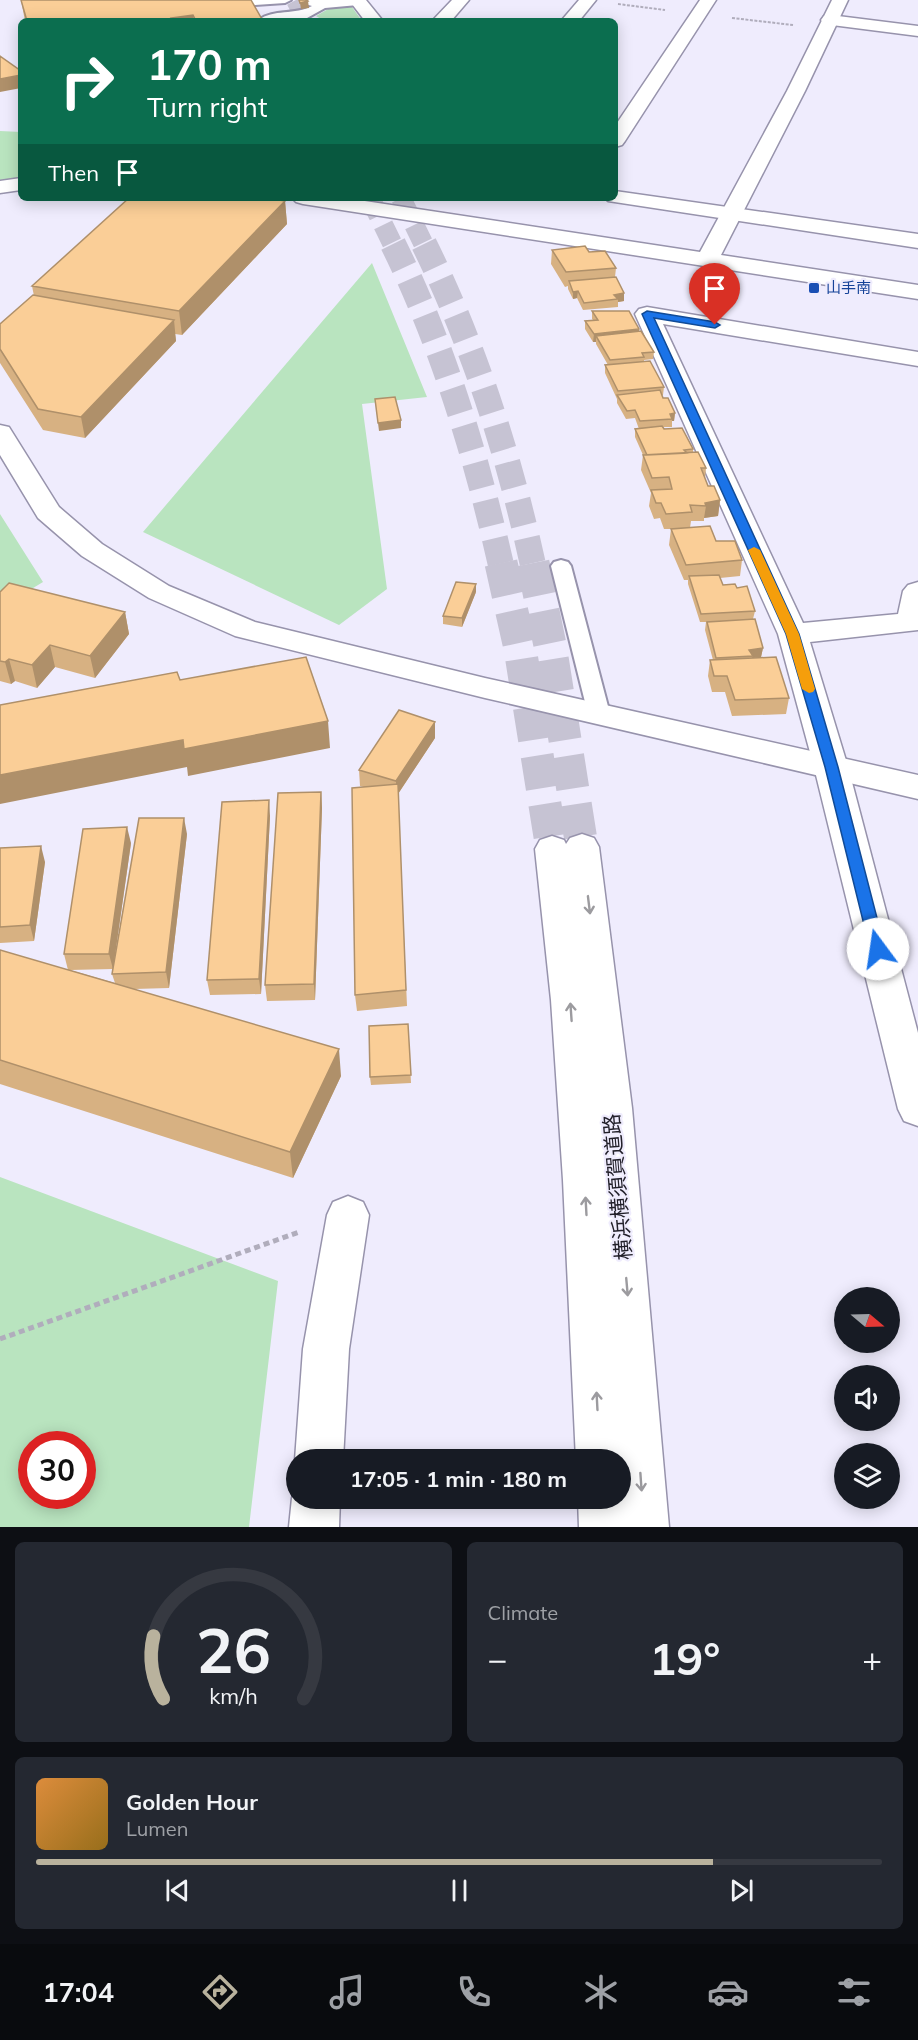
<!DOCTYPE html>
<meta charset="utf-8">
<style>
:root{--surface:#171b24;--page:#242831;--text:#f1f3f6;--muted:#9ea1a6;--line:#363941;--accent:#b9b29d}
body{margin:0;font-family:Mulish,"Noto Sans JP",sans-serif;background:var(--page);color:var(--text);height:100vh;display:flex;flex-direction:column;font-size:22px;white-space:nowrap}
*{box-sizing:border-box;margin:0}
p{font-size:20px;color:var(--muted)}
.icon{flex:none;width:33px;height:33px;fill:none;stroke:currentColor;stroke-width:2;stroke-linecap:round;stroke-linejoin:round}
.map{position:relative;height:1527px;overflow:hidden}
.drawer{display:flex;flex-direction:column;gap:15px;padding:15px;background:#0d0f14;flex:1}
.drawer>*{flex:none}
.banner{position:absolute;left:18px;top:18px;width:600px;height:183px;border-radius:9px;box-shadow:0 3px 15px #0003;background:#0b6e4f;color:#fff;overflow:hidden}
.needle{width:39px;rotate:109deg}
.tools{position:absolute;left:834px;top:1287px;display:grid;gap:12px}
.tools a{display:grid;place-items:center;width:66px;height:66px;border-radius:50%;background:var(--surface);box-shadow:0 3px 15px #0003;font-size:30px}
.speed{position:absolute;left:18px;top:1431px;display:flex;gap:12px;font-size:30px;font-weight:700;text-align:center}
.speed>*{display:grid;place-content:center;width:78px;height:78px;border-radius:50%;background:var(--surface);box-shadow:0 3px 15px #0003;line-height:1}
.speed .limit{border:9px solid #d22;background:#fff;color:#111}
.pin{position:absolute;display:grid;place-items:center;width:51px;height:51px;color:#fff;margin:-62px -26px;border-radius:50% 50% 50% 0;rotate:-45deg;box-shadow:0 0 6px #0007}
.pin .icon{rotate:45deg}
.me{position:absolute;width:66px;margin:-33px;rotate:346deg;stroke-linejoin:round;filter:drop-shadow(0 0 4px #0008)}
.turn{display:flex;align-items:center;gap:21px;height:126px;padding:0 30px;font-size:27px}
.turn .icon{width:78px;height:78px;stroke-width:2.5}
.turn b{display:block;font-size:42px;line-height:51px}
.then{display:flex;align-items:center;height:57px;padding:0 30px;background:#0003;gap:12px;font-size:22px}
.big{font-size:45px;font-weight:700;line-height:1.1}
.drawer .widget{flex:1;display:flex;flex-direction:column;justify-content:center;gap:9px;min-width:0;padding:0 21px;border-radius:9px;background:var(--page)}
.drawer .dial{align-items:center;gap:0}
.dial svg{height:156px;overflow:visible;fill:none;stroke:var(--line);stroke-width:7;stroke-linecap:round;text-anchor:middle}
.dial text{fill:var(--text);stroke:none}
.song{display:flex;align-items:center;gap:18px}
.cover{width:72px;height:72px;border-radius:9px;background:linear-gradient(135deg,hsl(30 70% 55%),hsl(40 70% 35%))}
.played{height:6px;border-radius:3px;background:linear-gradient(90deg,var(--accent) 80%,var(--line) 80%)}
.keys{display:flex;justify-content:space-around;direction:ltr}
.heat{display:flex;justify-content:space-between;align-items:center;font-size:33px;direction:ltr}
.drawer .tiles{flex:1;display:grid;gap:15px;grid-template-columns:1fr 1fr}
.widget:last-child{grid-column:span 2}
.trip{position:absolute;left:286px;top:1449px;width:345px;height:60px;border-radius:30px;background:var(--surface);box-shadow:0 3px 15px #0003;font-weight:700;line-height:60px;text-align:center}
.menu{display:flex;height:96px;justify-content:space-around;align-items:center;background:#090b0e;color:var(--muted)}
.menu .icon{width:42px;height:42px}
.menu .selected{color:var(--accent)}
.menu b{font-size:27px;color:var(--text)}
.map>svg:first-child{display:block}
.green{fill:#b9e4bf;fill-rule:evenodd}
.lines{fill:none;stroke-linecap:round;stroke-linejoin:round}
.highway-tunnel-far2{stroke:#c6c3d3;stroke-width:20;stroke-dasharray:20 10;stroke-linecap:butt}
.highway-tunnel-far1{stroke:#c6c3d3;stroke-width:26;stroke-dasharray:26 13;stroke-linecap:butt}
.highway-tunnel{stroke:#c6c3d3;stroke-width:33;stroke-dasharray:33 16;stroke-linecap:butt}
.lane-casing{stroke:#9793ac;stroke-width:4}
.street-casing{stroke:#9793ac;stroke-width:3}
.secondary-casing{stroke:#9793ac;stroke-width:3}
.highway-casing{stroke:#9793ac;stroke-width:3}
.path-far1{stroke:#b0adbc;stroke-width:2;stroke-dasharray:3 1.5;stroke-linecap:butt}
.path{stroke:#b0adbc;stroke-width:5;stroke-dasharray:6 4;stroke-linecap:butt}
.lane{fill:#fff;fill-rule:evenodd}
.street{fill:#fff;fill-rule:evenodd}
.secondary{fill:#fff;fill-rule:evenodd}
.highway{fill:#fff;fill-rule:evenodd}
.wall{fill:#d7b182}
.shaded-wall{fill:#af906a}
.building{fill:#face97;stroke:#af906a;stroke-width:1.5}
.oneway{stroke:#9c9b9f}
.route{fill:#1a73e8;stroke:#114b97;stroke-width:1.5}
.slow{fill:#f59e0b}
.transit-dot{fill:#1a4fb4;stroke:#efecfd;stroke-width:2}
.labels{text-anchor:middle;stroke-width:4.5;stroke-linejoin:round;paint-order:stroke}
.far-transit-label{font-size:15px;fill:#164399;stroke:#efecfd;text-anchor:start}
.near-street-label{font-size:21px;fill:#22202a;stroke:#efecfd}
</style>
<div class="map">
<svg width="918" height="1527" viewBox="0 0 918 1527">
<rect width="100%" height="100%" fill="#efecfd"/>
<path class="green" d="M345,6L352,7L362,21H324L316,16L330,8Z
M0,131L21,132V181H0Z
M372,263L427,397L362,404L387,589L339,625L143,532Z
M0,514L43,582L0,608Z
M0,1177L278,1281L249,1527H0ZM82,1444V1496H32V1444Z"/>
<g class="lines">
<path class="highway-tunnel-far2" d="M296,0L307,21
M370,198L393,245
M401,198L424,245"/>
<path class="highway-tunnel-far1" d="M393,244C443,345 476,455 501,565
M424,244C474,345 509,455 533,565"/>
<path class="highway-tunnel" d="M501,563L520,648L552,849
M533,563L550,645L582,847"/>
<g class="lane-casing">
<path id="lane" d="M251,0H291L285,3L255,5L251,4Z
M305,0H362L364,2L358,5L325,8L307,18L283,21L259,20C272,9 296,15 312,6L305,4Z
M561,560L568,562L571,566L610,714L607,719L599,721L591,719L588,714L551,566L554,562Z"/>
</g>
<g class="street-casing">
<path id="street" d="M349,0H366L383,21H365Z
M452,0H469L451,21H432Z
M579,0H596L579,21H561Z
M700,0H716L625,141L622,145L615,147V126Z
M830,15L918,26V36L824,24L821,20L824,16Z
M615,191L918,234V248L608,201L605,198H615Z
M647,307L918,352V366L663,324L803,623L898,614L903,591L908,585L918,582V630L810,642L848,767L918,1033V1126L904,1121L898,1109L814,767L778,634L635,314L639,309Z
M348,1196L363,1202L369,1215L349,1349L343,1460H297V1464L295,1460L303,1349L327,1215L333,1202Z
M297,1485V1498H340L339,1527H289L292,1498Z"/>
</g>
<g class="secondary-casing">
<path id="secondary" d="M832,0H848L805,91L721,255L918,285V299L303,204L296,202L292,198H345L700,252L787,91Z
M21,178V190L0,193V181Z
M0,425L9,427L59,507L102,544L169,586L255,622L485,678L918,775V799L485,698L235,636L149,598L82,556L38,518L0,455Z"/>
</g>
<g class="highway-casing">
<path id="highway" d="M582,834L594,838L599,847L632,1108L669,1527H579L578,1498H621V1460H576L563,1180L551,1000L535,849L540,840L552,836L564,840L566,844L570,838Z"/>
</g>
<path class="path-far1" d="M618,4L665,10
M732,18L793,25"/>
<path class="path" d="M0,1339L299,1232"/>
<use href="#lane" class="lane"/>
<use href="#street" class="street"/>
<use href="#secondary" class="secondary"/>
<use href="#highway" class="highway"/>
</g>
<path class="wall" d="M21,0L263,21H25Z
M285,201L287,224L182,335L175,334L176,341L85,438L43,430L0,363V324L34,296L32,286Z
M552,250L589,252L616,268L615,277L624,301L618,302V307L583,310L577,298L573,299L568,289V286L565,287L551,264Z
M592,311L639,331L654,352L653,359L644,360V361L664,387L663,395H662L663,398L675,413L674,421H672V427H663L693,449V452L706,468L705,479L708,486L720,500L718,516L704,518V521H691L690,528L716,541L742,560L740,576L720,578L723,585L737,588L755,611L753,619L763,648L761,657L753,658L789,698L786,714L732,716L725,692H712L708,676L710,660H713L705,630L706,622H700L688,584V580H684L669,545L671,529H664L660,518L654,519L649,506L651,493L641,470L643,455L635,437V429H639L635,418L626,419L617,403V399L605,373V365H608L596,344V342H593L585,329V321L593,320L592,319Z
M0,592L125,612L129,634L95,678L55,667L37,688L15,681L11,684L0,681Z
M476,592L462,627L443,624V616Z
M435,722V738L398,794L407,1006L357,1011L355,995L364,787L360,786L359,770Z
M321,792L322,808L315,1000L267,1001L265,985Z
M270,816L261,994L210,995L207,980Z
M187,834L169,988L134,989L341,1076L293,1178L0,1084V950L68,970L64,954L131,843L113,969L70,970L115,983L112,974Z
M0,848L45,862L34,941L0,943Z
M408,1024L411,1083L371,1085L370,1077Z"/>
<path class="shaded-wall" d="M308,1L309,8L301,9L300,3Z
M193,15L194,21H172L171,18Z
M21,75V88L0,92V79Z
M285,201L287,224L182,335L179,311Z
M578,291L577,298L573,299V292Z
M624,293V301L618,302V299L614,295Z
M174,320L176,341L85,438L81,417Z
M639,329V336H596V342H593L594,334Z
M675,413L674,421H672V419L670,414Z
M401,420V428L379,431L378,423Z
M720,500L718,516L704,518L706,506L705,503Z
M476,584V592L462,627V618Z
M125,612L129,634L95,678L90,656Z
M50,645L55,667L37,688L32,665Z
M763,648L761,657L752,658L753,656L749,650Z
M9,659L15,681L11,684L5,662Z
M328,721L330,748L188,776L187,767L0,804V775L183,740Z
M435,722V738L396,797V781Z
M321,792L322,808L315,1000L314,984Z
M269,800L270,816L261,994L259,979Z
M184,818L187,834L169,988L166,972Z
M127,827L131,843L113,969L109,954Z
M41,846L45,862L34,941L30,925Z
M339,1049L341,1076L293,1178L290,1152Z"/>
<path class="building" d="M21,0H251L263,21H196L193,15L171,18L173,21H27Z
M299,0H307L308,1L300,3Z
M0,56L21,71V75L0,79Z
M129,198H269L285,201L179,311L32,286Z
M585,246L589,252L605,251L616,268L566,272L552,250Z
M616,277L624,293L614,295L618,299L584,303L578,291L573,292L569,281Z
M33,295L174,320L81,417L38,409L0,349V324Z
M592,311H629L639,329L594,334L585,321L598,320Z
M641,331L654,352L642,353L644,357L610,360L596,336Z
M650,361L664,387L618,391L605,365Z
M660,390L663,398H668L675,413L670,414L672,419L640,421L635,410L627,411L617,395Z
M395,397L401,420L378,423L375,399Z
M662,426L664,429L682,428L693,449L684,450L687,453L647,455L635,429Z
M698,452L706,468H701L708,486H714L720,500L705,503L706,506L690,505L692,512L666,514L661,503H656L651,490L672,489L669,477L652,478L643,455Z
M710,526L716,541H735L742,560L686,565L671,529Z
M719,575L723,585L735,584L737,588L747,586L755,611L701,614L689,576Z
M456,582L476,584L462,618L443,616Z
M9,583L125,612L90,656L50,645L32,665L9,659L5,662L0,661V592Z
M755,619L763,648L749,650L753,656L716,658L707,622Z
M306,657L328,721L184,749L183,740L0,775V705L177,672L180,680Z
M776,657L789,698L735,700L727,676H714L710,660Z
M399,710L435,722L396,781L359,770Z
M398,784L406,990L355,995L352,788Z
M321,792L314,984L265,985L278,793Z
M269,800L259,979L207,980L222,802Z
M139,818H184L166,972L112,974Z
M127,827L109,954H64L83,829Z
M41,846L30,925L0,927V848Z
M0,950L339,1049L290,1152L0,1060Z
M408,1024L411,1075L370,1077L369,1026Z"/>
<defs><path id="oneway-shaft" d="M-6 0H5M1.5-3L5.5 0L1.5 3" fill="none" stroke-width="1.6" stroke-linecap="round" stroke-linejoin="round" transform="scale(1.5)"/></defs>
<g class="oneway">
<use href="#oneway-shaft" transform="translate(589 905) rotate(83)"/>
<use href="#oneway-shaft" transform="translate(571 1012) rotate(-94)"/>
<use href="#oneway-shaft" transform="translate(586 1206) rotate(-93)"/>
<use href="#oneway-shaft" transform="translate(627 1287) rotate(85)"/>
<use href="#oneway-shaft" transform="translate(597 1401) rotate(-93)"/>
<use href="#oneway-shaft" transform="translate(641 1482) rotate(86)"/>
</g>
<path class="route" d="M647,311L715,322L720,325L715,328L654,318L799,634L838,767L885,949L883,953H872L870,949L825,767L786,634L642,314Z"/>
<path class="slow" d="M754,547L760,550L799,634L815,689L813,692L809,693L802,689L786,634L748,550Z"/>
<rect class="transit-dot" x="808" y="282" width="12" height="12" rx="3"/>
<g class="labels">
<g class="far-transit-label">
<text x="826" y="293">山手南</text>
</g>
<g class="near-street-label">
<text transform="translate(618 1187) rotate(-95)" y="7">横浜横須賀道路</text>
</g>
</g>
</svg>
<div class="tools">
<a><svg class="needle" viewBox="-14 -14 28 28"><path d="M0-13l5 13h-10z" fill="#e53935"/><path d="M0 13l5-13h-10z" fill="#9ea1a6"/></svg></a>
<a><svg class="icon" aria-label="sound" viewBox="0 0 24 24"><path d="M4 9h4l5-4v14l-5-4H4zM17 9q2 3 0 6"/></svg></a>
<a><svg class="icon" aria-label="layers" viewBox="0 0 24 24"><path d="M12 4l9 5-9 5-9-5zM3 14l9 5 9-5"/></svg></a>
</div>
<div class="speed"><div class="limit">30</div></div>
<div class="pin" style="left:715px;top:325px;background:#d93025"><svg class="icon" aria-label="arrive" viewBox="0 0 24 24"><path d="M6 21V4h12l-3 4 3 4H6"/></svg></div>
<svg class="me" style="left:878px;top:949px" viewBox="-20 -20 40 40"><circle r="19" fill="#fff"/><path d="M0-13L10 11 0 6-10 11z" fill="#1a73e8"/></svg>
<div class="trip">17:05 · 1 min · 180 m</div>
<div class="banner">
<div class="turn"><svg class="icon" aria-label="right" viewBox="0 0 24 24"><path d="M7 20v-9h11M14 6l5 5-5 5"/></svg><div><b>170 m</b>Turn right</div></div>
<div class="then">Then<svg class="icon" aria-label="arrive" viewBox="0 0 24 24"><path d="M6 21V4h12l-3 4 3 4H6"/></svg></div>
</div>
</div>
<section class="drawer">
<div class="tiles">
<div class="widget dial"><svg viewBox="0 0 100 80">
<path d="M14 69A42 42 0 1 1 86 69"/>
<path d="M14 69A42 42 0 0 1 9 37" stroke="#b9b29d"/>
<text x="50" y="56" font-size="32" font-weight="700">26</text>
<text x="50" y="72" font-size="11">km/h</text>
</svg></div>
<div class="widget"><p>Climate</p>
<div class="heat"><a>−</a><b class="big">19°</b><a>+</a></div>
</div>
<div class="widget">
<div class="song"><i class="cover"></i><div><b>Golden Hour</b><p>Lumen</p></div></div>
<div class="played"></div>
<div class="keys"><svg class="icon" aria-label="previous" viewBox="0 0 24 24"><path d="M18 5L8 12l10 7zM5 5v14"/></svg><svg class="icon" aria-label="pause" viewBox="0 0 24 24"><path d="M8 5v14M16 5v14"/></svg><svg class="icon" aria-label="next" viewBox="0 0 24 24"><path d="M6 5l10 7-10 7zM19 5v14"/></svg></div>
</div>
</div>
</section>
<nav class="menu">
<b>17:04</b>
<svg class="icon selected" aria-label="directions" viewBox="0 0 24 24"><path d="M12 3l9 9-9 9-9-9zM9 14v-3h6M13 9l2 2-2 2"/></svg>
<svg class="icon" aria-label="music" viewBox="0 0 24 24"><path d="M9 18V5l10-2v13"/><circle cx="6" cy="18" r="3"/><circle cx="16" cy="16" r="3"/></svg>
<svg class="icon" aria-label="phone" viewBox="0 0 24 24"><path d="M5 4h4l2 5-3 2q2 4 5 5l2-3 5 2v4C11 20 4 13 5 4z"/></svg>
<svg class="icon" aria-label="climate" viewBox="0 0 24 24"><path d="M12 3v18M4 7l16 10M4 17L20 7"/></svg>
<svg class="icon" aria-label="car" viewBox="0 0 24 24"><path d="M5 17H2v-5l4-1 3-4h7l3 4 3 1v5h-3M9 17h6M6 11h13"/><circle cx="7" cy="17" r="2"/><circle cx="17" cy="17" r="2"/></svg>
<svg class="icon" aria-label="filters" viewBox="0 0 24 24"><path d="M4 7h16M4 17h16"/><circle cx="9" cy="7" r="2"/><circle cx="15" cy="17" r="2"/></svg>
</nav>
